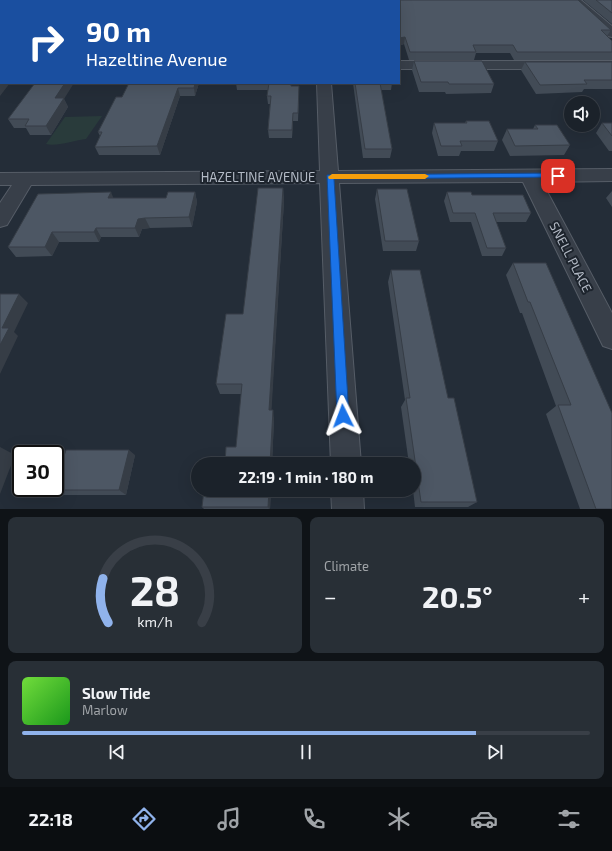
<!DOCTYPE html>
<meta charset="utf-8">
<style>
:root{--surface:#1b222a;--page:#282f36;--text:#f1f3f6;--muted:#a0a4a8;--line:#393f47;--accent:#90b3ec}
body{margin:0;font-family:"Exo 2",sans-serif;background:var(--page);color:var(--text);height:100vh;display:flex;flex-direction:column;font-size:15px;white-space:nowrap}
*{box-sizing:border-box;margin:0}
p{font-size:13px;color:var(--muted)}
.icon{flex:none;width:22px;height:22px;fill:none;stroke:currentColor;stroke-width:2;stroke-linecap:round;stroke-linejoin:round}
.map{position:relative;height:509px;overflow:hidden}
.side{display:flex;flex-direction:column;gap:8px;padding:8px;background:#0f1317;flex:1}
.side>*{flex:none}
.banner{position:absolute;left:0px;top:0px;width:400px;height:84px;box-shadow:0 4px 16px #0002,0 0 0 1px var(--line);background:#1a4fa0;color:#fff;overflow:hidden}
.controls{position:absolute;left:564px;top:96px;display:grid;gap:8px}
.controls a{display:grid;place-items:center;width:36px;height:36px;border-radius:50%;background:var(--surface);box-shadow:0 4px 16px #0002,0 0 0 1px var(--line);font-size:20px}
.speed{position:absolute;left:12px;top:445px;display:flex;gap:8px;font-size:20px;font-weight:700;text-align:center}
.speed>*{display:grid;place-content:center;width:52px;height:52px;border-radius:50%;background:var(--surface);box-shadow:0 4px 16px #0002,0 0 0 1px var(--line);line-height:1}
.speed .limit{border:2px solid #111;border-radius:6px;background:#fff;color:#111}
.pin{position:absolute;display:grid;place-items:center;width:34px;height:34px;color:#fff;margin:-17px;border-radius:8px;box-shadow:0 2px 6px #0006}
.me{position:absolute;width:44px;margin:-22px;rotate:357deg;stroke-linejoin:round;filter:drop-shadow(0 0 3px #0008)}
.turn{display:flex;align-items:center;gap:14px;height:84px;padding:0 20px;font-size:18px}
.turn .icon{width:52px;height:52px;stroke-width:2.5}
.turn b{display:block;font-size:28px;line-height:34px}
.big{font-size:30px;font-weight:700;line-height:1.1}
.side .tile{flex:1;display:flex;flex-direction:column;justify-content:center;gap:6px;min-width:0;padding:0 14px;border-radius:8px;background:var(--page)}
.side .dial{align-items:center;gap:0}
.dial svg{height:104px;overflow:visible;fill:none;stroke:var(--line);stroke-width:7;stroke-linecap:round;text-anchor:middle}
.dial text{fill:var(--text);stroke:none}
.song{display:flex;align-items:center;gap:12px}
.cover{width:48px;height:48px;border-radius:6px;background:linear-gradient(135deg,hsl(100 70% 55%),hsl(120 70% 35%))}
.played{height:4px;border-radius:2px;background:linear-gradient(90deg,var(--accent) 80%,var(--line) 80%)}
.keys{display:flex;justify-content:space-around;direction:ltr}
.heat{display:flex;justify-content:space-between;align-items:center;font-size:22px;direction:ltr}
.side .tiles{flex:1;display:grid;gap:8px;grid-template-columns:1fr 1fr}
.tile:last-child{grid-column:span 2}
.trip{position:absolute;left:191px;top:457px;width:230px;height:40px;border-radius:20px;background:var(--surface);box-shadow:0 4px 16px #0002,0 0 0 1px var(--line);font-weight:700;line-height:40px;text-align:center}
.tab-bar{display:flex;height:64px;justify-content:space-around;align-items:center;background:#0b0e11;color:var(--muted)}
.tab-bar .icon{width:28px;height:28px}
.tab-bar .current{color:var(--accent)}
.tab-bar b{font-size:18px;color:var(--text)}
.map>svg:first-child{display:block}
.green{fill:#293b3b}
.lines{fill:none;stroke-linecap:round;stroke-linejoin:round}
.street-casing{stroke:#565d67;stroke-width:2}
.street{fill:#383f49;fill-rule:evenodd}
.wall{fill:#424b56}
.shaded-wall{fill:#363d46}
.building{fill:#4d5764;stroke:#363d46}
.route{fill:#1a73e8;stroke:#114b97}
.slow{fill:#f59e0b}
.labels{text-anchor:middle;stroke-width:4;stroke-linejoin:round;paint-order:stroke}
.street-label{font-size:13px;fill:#b3bac5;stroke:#1d242d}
</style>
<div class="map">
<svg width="612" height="509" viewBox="0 0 612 509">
<rect width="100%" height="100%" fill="#242d38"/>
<path class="green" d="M102,116L86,139C75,140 56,147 46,144L65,117Z"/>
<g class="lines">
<g class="street-casing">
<path id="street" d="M314,0H326V1H314Z
M568,0H581L612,26V37L607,36Z
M399,61H612V69H399Z
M317,83H331L338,171L612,169V181L542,182L612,313V349L603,346L523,182L339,183L361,464H331L320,183L31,185L7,225L0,227V203L12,185H0V173L320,171Z
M331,490H363L364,509H332Z"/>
</g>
<use href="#street" class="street"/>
</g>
<path class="wall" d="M391,0H578L611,30L607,36L612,41V60H514L510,53H476L474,60H409L404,44L399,46V1H391Z
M583,0H612V24Z
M414,61L494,84L491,93L446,94L445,92H419L412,70Z
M525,62H612V89H584L582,92L536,94L521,70Z
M199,83L195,96H180L160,155H99L95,147L100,136L98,132L122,97Z
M236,83H292L291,86L299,94L298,121H293L292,138H269L268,130L270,104H268L267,96L268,90H237Z
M353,83H392L391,90H381L392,149L390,158H363Z
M64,99L68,107L51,135H30L26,128H14L8,119Z
M466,121L498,141L494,151H461L459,156H438L432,133L434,123H465Z
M602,123H612V151H609L596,133Z
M535,125L570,145L564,155L510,156L502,140L507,129H533Z
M283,188L284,201L271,410L274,419L272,464H225L236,447L242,394H220L216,384L243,314Z
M377,189L419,241L416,251H383L375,199Z
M612,191V207L606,198Z
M195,192L197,202L192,227L150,228L142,229L139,237H101L99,242H59L52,256L16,257L8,247L113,198H166Z
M447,192L472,195L531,213L526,222H496L506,248L502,256H482L471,222H450L444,201Z
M513,263L612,413V509H580L546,414L556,406L522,313H520L506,275Z
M391,270L448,398L477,502L468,507H415L413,490H414V464H409L401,407L405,400L388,282Z
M135,455L126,495H63L53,490Z
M204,490H271L270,509H204L202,507Z"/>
<path class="shaded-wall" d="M405,37L404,44L399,46V38Z
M1,83H10L0,96V84Z
M65,83H74L64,99L68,107L51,135L46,126L55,98Z
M195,83H199L195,96L194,88Z
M178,88L180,96L160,155L157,146Z
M293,113V121L292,138V130Z
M283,188L284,201L271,419L269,410Z
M111,192L115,202L108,198Z
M195,192L197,202L192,227L189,217Z
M145,218L150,228L142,229L139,237L135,228L138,219Z
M96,228L101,237L99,242L94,232Z
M52,232L59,242L52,256L45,247Z
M19,294L28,303L14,332L18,336L0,374V345L2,328Z
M273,410L274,419L272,464H270Z
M0,447L15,455L0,494Z
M129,450L135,455L126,495L119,490Z
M269,490H271L270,509H269L268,507Z"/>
<path class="building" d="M0,0H173V1H1V83L0,84Z
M200,0H240V1H200Z
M275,0H301V1H275Z
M344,0H360L361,1H344Z
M394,0H578L611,30H601L612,41V52H517L513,45H473L476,52H410L405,37L399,38V1H395Z
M596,0H612V13Z
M414,61H482L494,84H449L448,82H421Z
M525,62H612V80H584L587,84L540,85Z
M35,83H65L55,98H64L46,126H25L29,119H8Z
M129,83H195L194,88H178L157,146L95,147L102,132H98L116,97H122Z
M269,83H291V86H299L298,113H293L292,130H268L271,96H267Z
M355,83H380L392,149H365Z
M466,121H489L498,141H460L462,146H441L434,123H467Z
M602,123H612V136Z
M535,125H557L570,145L515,146L507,129H538Z
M258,188H283L269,410H273L270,464H225L226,447H236L242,384H216L226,314H243Z
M377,189H407L419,241H385Z
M111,192L108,198H166L168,192H195L189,217L145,218L138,219L135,228H96L94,232H52L45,247H8L38,194Z
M447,192H471L472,195H523L531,213H493L506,248H487L475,213H453Z
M513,263H546L612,413V509H596L558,405H571L530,302H528Z
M391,270H420L448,398H454L477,502H421L406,398H410Z
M0,294H19L2,328H9L0,345Z
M66,450H129L119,490H53L54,488H55V484Z
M204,490H269L268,507H202Z"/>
<path class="route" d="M558,173L560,174V177L334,179L349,416L347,420L343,422L339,420L337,416L327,175Z"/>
<path class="slow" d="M332,174H425L429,176L425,179H329L328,177Z"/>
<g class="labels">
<g class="street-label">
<text x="258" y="182">HAZELTINE AVENUE</text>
<text transform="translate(571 257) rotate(63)" y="5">SNELL PLACE</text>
</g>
</g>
</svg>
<div class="controls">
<a><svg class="icon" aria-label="sound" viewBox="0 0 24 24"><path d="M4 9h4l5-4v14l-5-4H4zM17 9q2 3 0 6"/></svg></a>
</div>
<div class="speed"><div class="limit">30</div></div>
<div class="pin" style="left:558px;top:176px;background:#d93025"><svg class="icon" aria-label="arrive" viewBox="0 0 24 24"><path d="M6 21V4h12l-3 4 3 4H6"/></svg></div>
<svg class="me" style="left:343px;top:416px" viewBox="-20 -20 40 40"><path d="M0-17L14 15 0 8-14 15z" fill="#1a73e8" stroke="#fff" stroke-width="4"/></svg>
<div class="trip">22:19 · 1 min · 180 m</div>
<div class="banner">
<div class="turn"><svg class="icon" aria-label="right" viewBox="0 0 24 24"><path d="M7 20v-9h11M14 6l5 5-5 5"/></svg><div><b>90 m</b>Hazeltine Avenue</div></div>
</div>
</div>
<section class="side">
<div class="tiles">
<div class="tile dial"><svg viewBox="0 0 100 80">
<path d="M14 69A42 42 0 1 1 86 69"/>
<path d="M14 69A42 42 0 0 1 10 35" stroke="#90b3ec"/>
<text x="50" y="56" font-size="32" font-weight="700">28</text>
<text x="50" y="72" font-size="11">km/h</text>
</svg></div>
<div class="tile"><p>Climate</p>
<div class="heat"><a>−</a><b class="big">20.5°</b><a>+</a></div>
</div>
<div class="tile">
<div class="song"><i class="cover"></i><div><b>Slow Tide</b><p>Marlow</p></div></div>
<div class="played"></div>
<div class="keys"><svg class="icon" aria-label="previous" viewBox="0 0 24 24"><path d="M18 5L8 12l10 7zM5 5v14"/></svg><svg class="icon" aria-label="pause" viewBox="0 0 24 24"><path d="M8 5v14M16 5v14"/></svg><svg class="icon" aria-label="next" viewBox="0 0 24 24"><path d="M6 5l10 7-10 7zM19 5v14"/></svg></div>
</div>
</div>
</section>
<nav class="tab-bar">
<b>22:18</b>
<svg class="icon current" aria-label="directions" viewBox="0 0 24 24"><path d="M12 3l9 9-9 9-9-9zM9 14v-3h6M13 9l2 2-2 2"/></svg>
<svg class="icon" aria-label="music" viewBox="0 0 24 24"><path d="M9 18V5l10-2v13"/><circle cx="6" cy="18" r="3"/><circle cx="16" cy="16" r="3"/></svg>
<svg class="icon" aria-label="phone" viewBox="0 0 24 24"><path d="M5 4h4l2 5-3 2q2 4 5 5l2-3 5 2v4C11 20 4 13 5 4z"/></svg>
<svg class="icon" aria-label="climate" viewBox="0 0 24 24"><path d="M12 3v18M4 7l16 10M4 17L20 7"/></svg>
<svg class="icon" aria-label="car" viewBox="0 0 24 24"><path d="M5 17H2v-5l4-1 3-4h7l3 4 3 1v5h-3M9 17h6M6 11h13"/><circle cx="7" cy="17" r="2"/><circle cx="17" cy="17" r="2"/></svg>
<svg class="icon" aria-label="filters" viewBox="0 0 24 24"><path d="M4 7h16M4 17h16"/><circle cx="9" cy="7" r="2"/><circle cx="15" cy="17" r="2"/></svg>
</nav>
